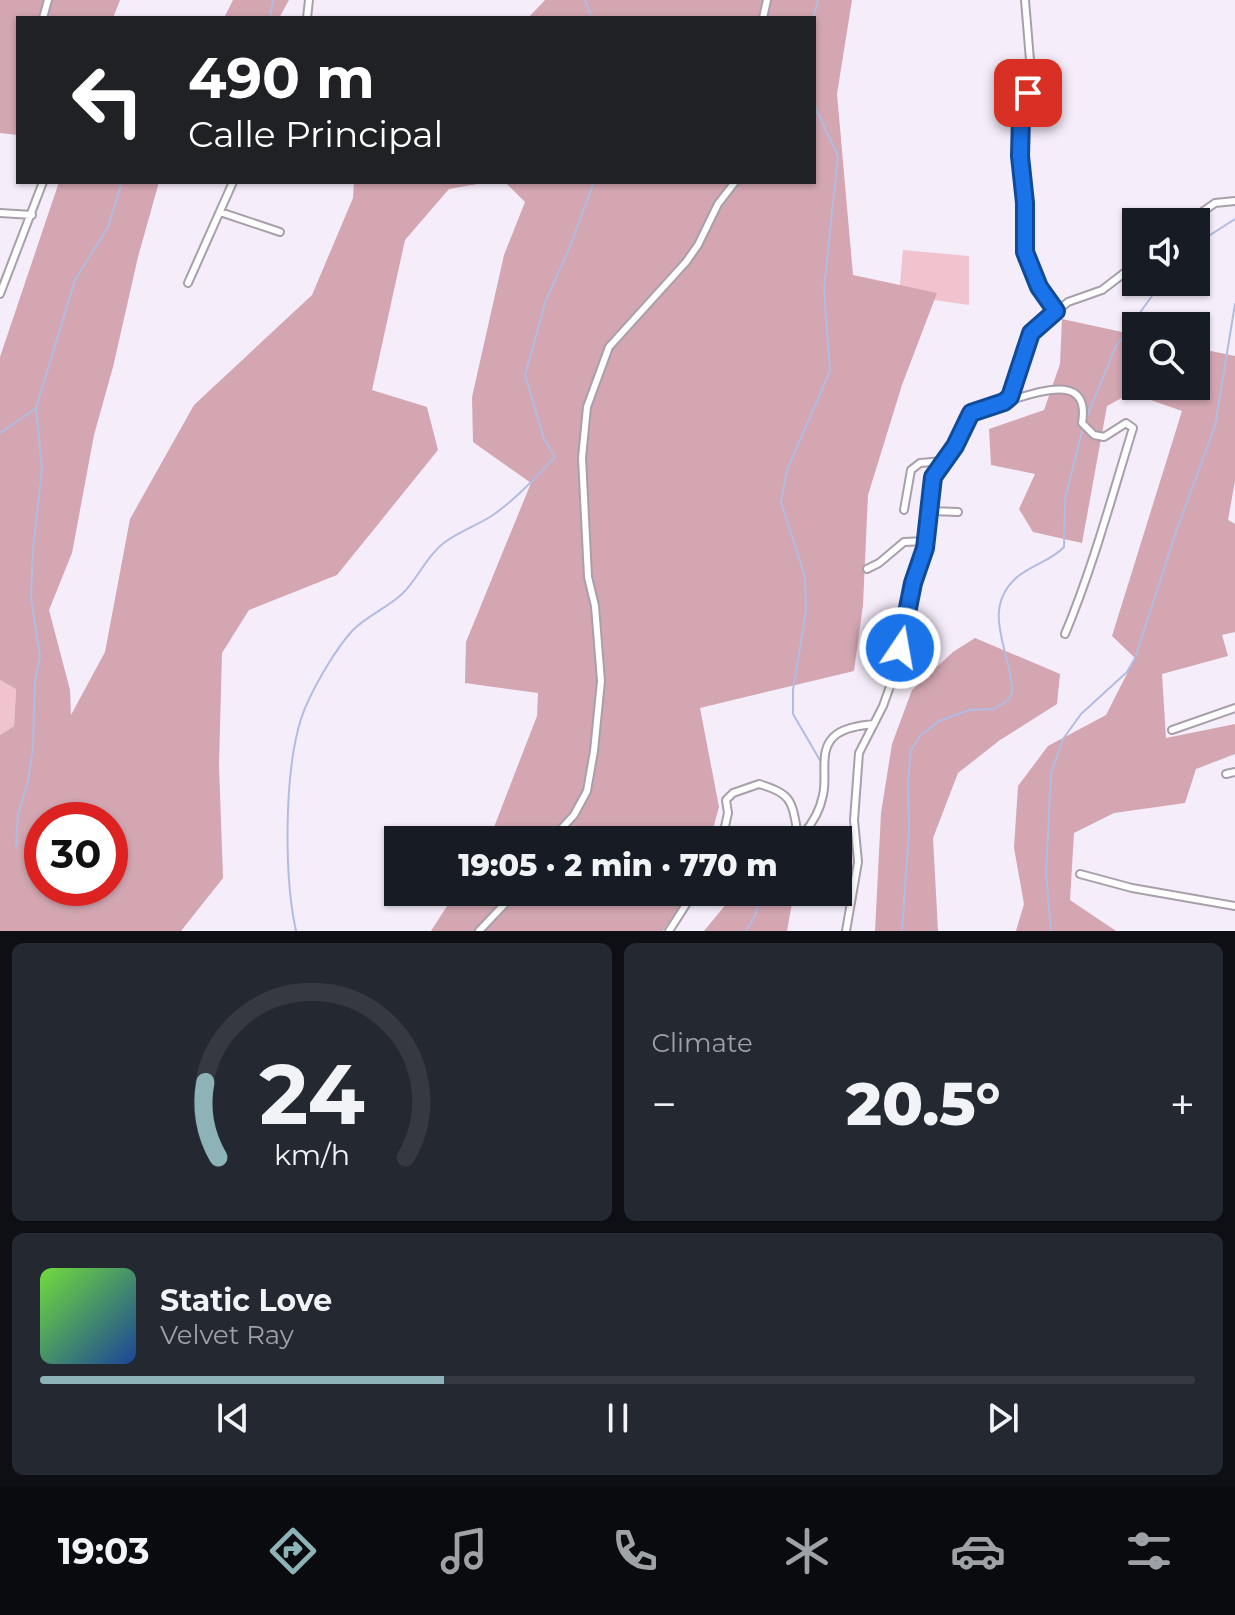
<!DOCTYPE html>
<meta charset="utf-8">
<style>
:root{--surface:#171b24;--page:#242831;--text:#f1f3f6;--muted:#9ea1a6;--line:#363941;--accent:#8db2b7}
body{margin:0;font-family:Montserrat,sans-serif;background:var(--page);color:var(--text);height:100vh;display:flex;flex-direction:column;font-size:30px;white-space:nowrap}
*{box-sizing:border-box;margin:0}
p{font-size:26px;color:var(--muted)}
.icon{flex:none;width:44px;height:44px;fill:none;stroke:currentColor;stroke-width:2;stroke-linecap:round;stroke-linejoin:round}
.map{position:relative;height:931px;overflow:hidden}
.side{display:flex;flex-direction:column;gap:12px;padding:12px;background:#0d0f14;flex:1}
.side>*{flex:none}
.guide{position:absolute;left:16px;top:16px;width:800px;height:168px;border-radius:0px;box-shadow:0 2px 6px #0004;background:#202124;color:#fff;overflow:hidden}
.controls{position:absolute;left:1122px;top:208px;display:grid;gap:16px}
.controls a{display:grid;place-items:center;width:88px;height:88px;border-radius:0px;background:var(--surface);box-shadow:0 2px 6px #0004;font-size:40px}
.speed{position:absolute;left:24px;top:802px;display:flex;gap:16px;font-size:40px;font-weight:700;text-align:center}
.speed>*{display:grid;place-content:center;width:104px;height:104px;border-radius:50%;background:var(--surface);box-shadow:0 2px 6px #0004;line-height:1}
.speed .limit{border:12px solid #d22;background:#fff;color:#111}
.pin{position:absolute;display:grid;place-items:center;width:68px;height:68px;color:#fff;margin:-34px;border-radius:16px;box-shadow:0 4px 12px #0006}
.me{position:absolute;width:88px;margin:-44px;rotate:12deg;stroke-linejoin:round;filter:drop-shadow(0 0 6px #0008)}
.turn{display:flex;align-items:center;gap:28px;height:168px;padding:0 40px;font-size:36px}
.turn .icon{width:104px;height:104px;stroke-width:2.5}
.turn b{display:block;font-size:56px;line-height:68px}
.big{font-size:60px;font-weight:800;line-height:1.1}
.side .card{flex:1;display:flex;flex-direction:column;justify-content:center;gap:12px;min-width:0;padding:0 28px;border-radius:12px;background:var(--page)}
.side .dial{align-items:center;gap:0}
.dial svg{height:208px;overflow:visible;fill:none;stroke:var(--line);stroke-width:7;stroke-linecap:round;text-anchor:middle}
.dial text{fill:var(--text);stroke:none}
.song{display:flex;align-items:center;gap:24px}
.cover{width:96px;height:96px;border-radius:12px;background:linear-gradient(135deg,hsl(100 70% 55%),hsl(220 70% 35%))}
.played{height:8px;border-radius:4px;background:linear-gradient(90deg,var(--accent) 35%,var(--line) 35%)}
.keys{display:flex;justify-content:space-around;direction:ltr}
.heat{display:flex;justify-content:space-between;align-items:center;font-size:44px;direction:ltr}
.side .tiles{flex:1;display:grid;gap:12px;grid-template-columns:1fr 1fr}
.card:last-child{grid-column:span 2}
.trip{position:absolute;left:384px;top:826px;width:468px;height:80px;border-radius:0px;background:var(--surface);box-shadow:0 2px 6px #0004;font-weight:800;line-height:80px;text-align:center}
.tabs{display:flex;height:128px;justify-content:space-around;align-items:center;background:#090b0e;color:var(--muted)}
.tabs .icon{width:56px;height:56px}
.tabs .on{color:var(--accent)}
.tabs b{font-size:36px;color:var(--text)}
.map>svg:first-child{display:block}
.green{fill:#f1c3ce}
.forest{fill:#d3a6b1;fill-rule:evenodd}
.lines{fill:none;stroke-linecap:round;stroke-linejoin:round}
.stream{stroke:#b2bce2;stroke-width:2}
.street-casing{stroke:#a89fab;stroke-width:10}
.street{stroke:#fff;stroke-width:6}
.route-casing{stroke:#114b97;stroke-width:20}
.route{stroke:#1a73e8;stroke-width:14}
</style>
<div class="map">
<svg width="1235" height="931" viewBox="0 0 1235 931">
<rect width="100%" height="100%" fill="#f6edfa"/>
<path class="green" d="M903,250L969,256V305L899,295Z
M0,680L16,688L14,726L0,735Z"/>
<path class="forest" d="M0,0H120L113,18H18V135L0,133Z
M233,0H289L279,18H224Z
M545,0H852L837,94L853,275L937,293L902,385L868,495L863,605L854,671L700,708L719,807L710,840H489L537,716L538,693L465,683L466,642L531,483L473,442L472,397L504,255L525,202L505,182H814V18H528Z
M59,182H159L138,257L113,367L94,435L72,553L49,610L70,690L71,715L105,652L130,519L194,405L312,295L353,198L354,182H489L449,189L405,240L372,390L427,407L438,450L337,575L249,610L222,653L219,765L223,878L181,931H0V735L14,726L16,689L0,680V357ZM110,820V888H42V820Z
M1062,319L1136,335V386H1196V348L1235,356V481L1228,520L1235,524V632L1222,635L1228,656L1162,674L1166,738L1235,724V754L1196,769L1185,803L1114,813L1074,833L1070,900L1116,931H1016L1024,904L1014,848L1018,786L1048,746L1106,715L1135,658L1112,636L1182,411L1131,393L1107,406L1082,543L1033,532L1019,509L1035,474L991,465L989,429L1044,410L1060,364Z
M975,638L1060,674L1057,704L1000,740L958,773L933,838L938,931H875L881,813L892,744L912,690L953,652Z
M456,892H689L663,931H431Z
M736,892H794L787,931H704Z"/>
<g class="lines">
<path class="stream" d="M585,0L592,18
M270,18L273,0
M813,18L818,0
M814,105L838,156L824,289L830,371L787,470L781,502L805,577L806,611L793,690V714L821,762
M1196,244L1235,219
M1085,421L1116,346L1162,282
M0,433L35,409
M816,822C825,809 830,791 826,775
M16,847L18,814L28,782L33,747L35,682L40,657L31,598L33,550L42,469L36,408L75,280L108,227L122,182
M296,931C284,876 284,773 301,719C309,694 335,649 353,630C368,615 387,608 402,594C418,579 426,556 445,542C460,531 478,525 493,515C516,499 536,477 555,457L544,439L525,375L546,300L569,249L594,182
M746,931L755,916L762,892
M902,931L909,831L908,782L911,750L920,736L939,721L969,710L994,709L1008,700L1012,693C1013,654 979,612 1016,578C1031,565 1051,561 1064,547L1065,499L1083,427
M1051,931L1046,873L1051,773L1063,739L1081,714L1127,672L1135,658L1177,529L1215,426L1235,304"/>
<g class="street-casing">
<path id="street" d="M1025,0L1031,72L1020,124L1025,252L1039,287L1056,311
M43,18L48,0
M307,18L309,0
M763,18L767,0
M220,212L280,232
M0,213L32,215
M1188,222L1215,203L1235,201
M188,283L233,182
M0,294L43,182
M1007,401C1034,394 1091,370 1082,423L1094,435L1104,437L1126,423L1133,428C1112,496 1093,567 1065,634
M904,510L911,470L920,463L944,461
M931,511L958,512
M867,569L879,563L904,542L926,541
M1172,730L1235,708
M1226,774L1235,772
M551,840L574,815L587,791L594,751L601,681L595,606L588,577L582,458L587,407L609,347L686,262L698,245L718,204L735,182
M722,840L728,813L726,800L733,793L759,784C791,793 792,801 797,830L803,834C813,823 820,810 823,795C828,775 817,748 837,734C847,727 863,725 874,724
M1080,874L1132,888L1235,906
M479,931L516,892
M669,931L694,892
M846,931L858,862L854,820L859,753L883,706L894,675L913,583L925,548L934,474L955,446L971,413L1004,402L1010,397L1034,330L1068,302L1102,290L1136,264"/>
</g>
<use href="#street" class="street"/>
</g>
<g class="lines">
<g class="route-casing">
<path id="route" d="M900,648L913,583L925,548L933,477L955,446L971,413L1004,402L1010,397L1031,333L1056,311L1039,287L1025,252V203L1020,156L1021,116L1028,93"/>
</g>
<use href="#route" class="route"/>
</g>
</svg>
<div class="controls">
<a><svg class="icon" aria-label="sound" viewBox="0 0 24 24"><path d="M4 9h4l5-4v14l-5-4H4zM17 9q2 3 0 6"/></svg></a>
<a><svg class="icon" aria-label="search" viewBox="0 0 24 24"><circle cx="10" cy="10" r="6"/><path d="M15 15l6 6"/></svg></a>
</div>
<div class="speed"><div class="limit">30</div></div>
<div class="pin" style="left:1028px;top:93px;background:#d93025"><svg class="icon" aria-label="arrive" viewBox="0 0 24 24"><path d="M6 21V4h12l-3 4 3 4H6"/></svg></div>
<svg class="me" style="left:900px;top:648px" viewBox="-20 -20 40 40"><circle r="17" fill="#1a73e8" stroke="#fff" stroke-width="3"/><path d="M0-11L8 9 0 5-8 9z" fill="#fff"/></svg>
<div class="trip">19:05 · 2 min · 770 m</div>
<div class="guide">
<div class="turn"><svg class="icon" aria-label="left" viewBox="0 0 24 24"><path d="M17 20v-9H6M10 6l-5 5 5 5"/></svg><div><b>490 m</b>Calle Principal</div></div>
</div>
</div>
<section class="side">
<div class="tiles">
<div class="card dial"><svg viewBox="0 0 100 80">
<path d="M14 69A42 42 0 1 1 86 69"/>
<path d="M14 69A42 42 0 0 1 9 40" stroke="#8db2b7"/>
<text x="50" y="56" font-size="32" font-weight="700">24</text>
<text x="50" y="72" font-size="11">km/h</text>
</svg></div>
<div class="card"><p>Climate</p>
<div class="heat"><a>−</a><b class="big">20.5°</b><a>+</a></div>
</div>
<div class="card">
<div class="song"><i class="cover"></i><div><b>Static Love</b><p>Velvet Ray</p></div></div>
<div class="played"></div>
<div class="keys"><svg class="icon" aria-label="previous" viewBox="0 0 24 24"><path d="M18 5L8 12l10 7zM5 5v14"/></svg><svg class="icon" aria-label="pause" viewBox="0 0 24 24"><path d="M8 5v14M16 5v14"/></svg><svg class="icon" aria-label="next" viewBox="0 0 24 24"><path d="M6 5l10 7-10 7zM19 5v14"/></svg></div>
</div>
</div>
</section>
<nav class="tabs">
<b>19:03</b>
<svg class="icon on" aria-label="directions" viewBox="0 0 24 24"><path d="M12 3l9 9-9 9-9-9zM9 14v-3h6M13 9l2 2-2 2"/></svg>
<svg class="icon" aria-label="music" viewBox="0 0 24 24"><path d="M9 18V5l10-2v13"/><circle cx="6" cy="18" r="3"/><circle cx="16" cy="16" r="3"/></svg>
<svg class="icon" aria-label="phone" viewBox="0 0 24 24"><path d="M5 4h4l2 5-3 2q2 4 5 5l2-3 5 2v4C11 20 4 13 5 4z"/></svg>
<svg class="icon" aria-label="climate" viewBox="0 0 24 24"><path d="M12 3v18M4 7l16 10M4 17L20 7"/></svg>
<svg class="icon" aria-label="car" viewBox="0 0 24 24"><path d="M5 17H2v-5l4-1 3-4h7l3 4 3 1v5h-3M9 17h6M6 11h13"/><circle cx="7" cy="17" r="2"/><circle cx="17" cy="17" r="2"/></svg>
<svg class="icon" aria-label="filters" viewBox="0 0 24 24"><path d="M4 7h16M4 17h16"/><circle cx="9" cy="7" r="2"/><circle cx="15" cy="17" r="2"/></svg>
</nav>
